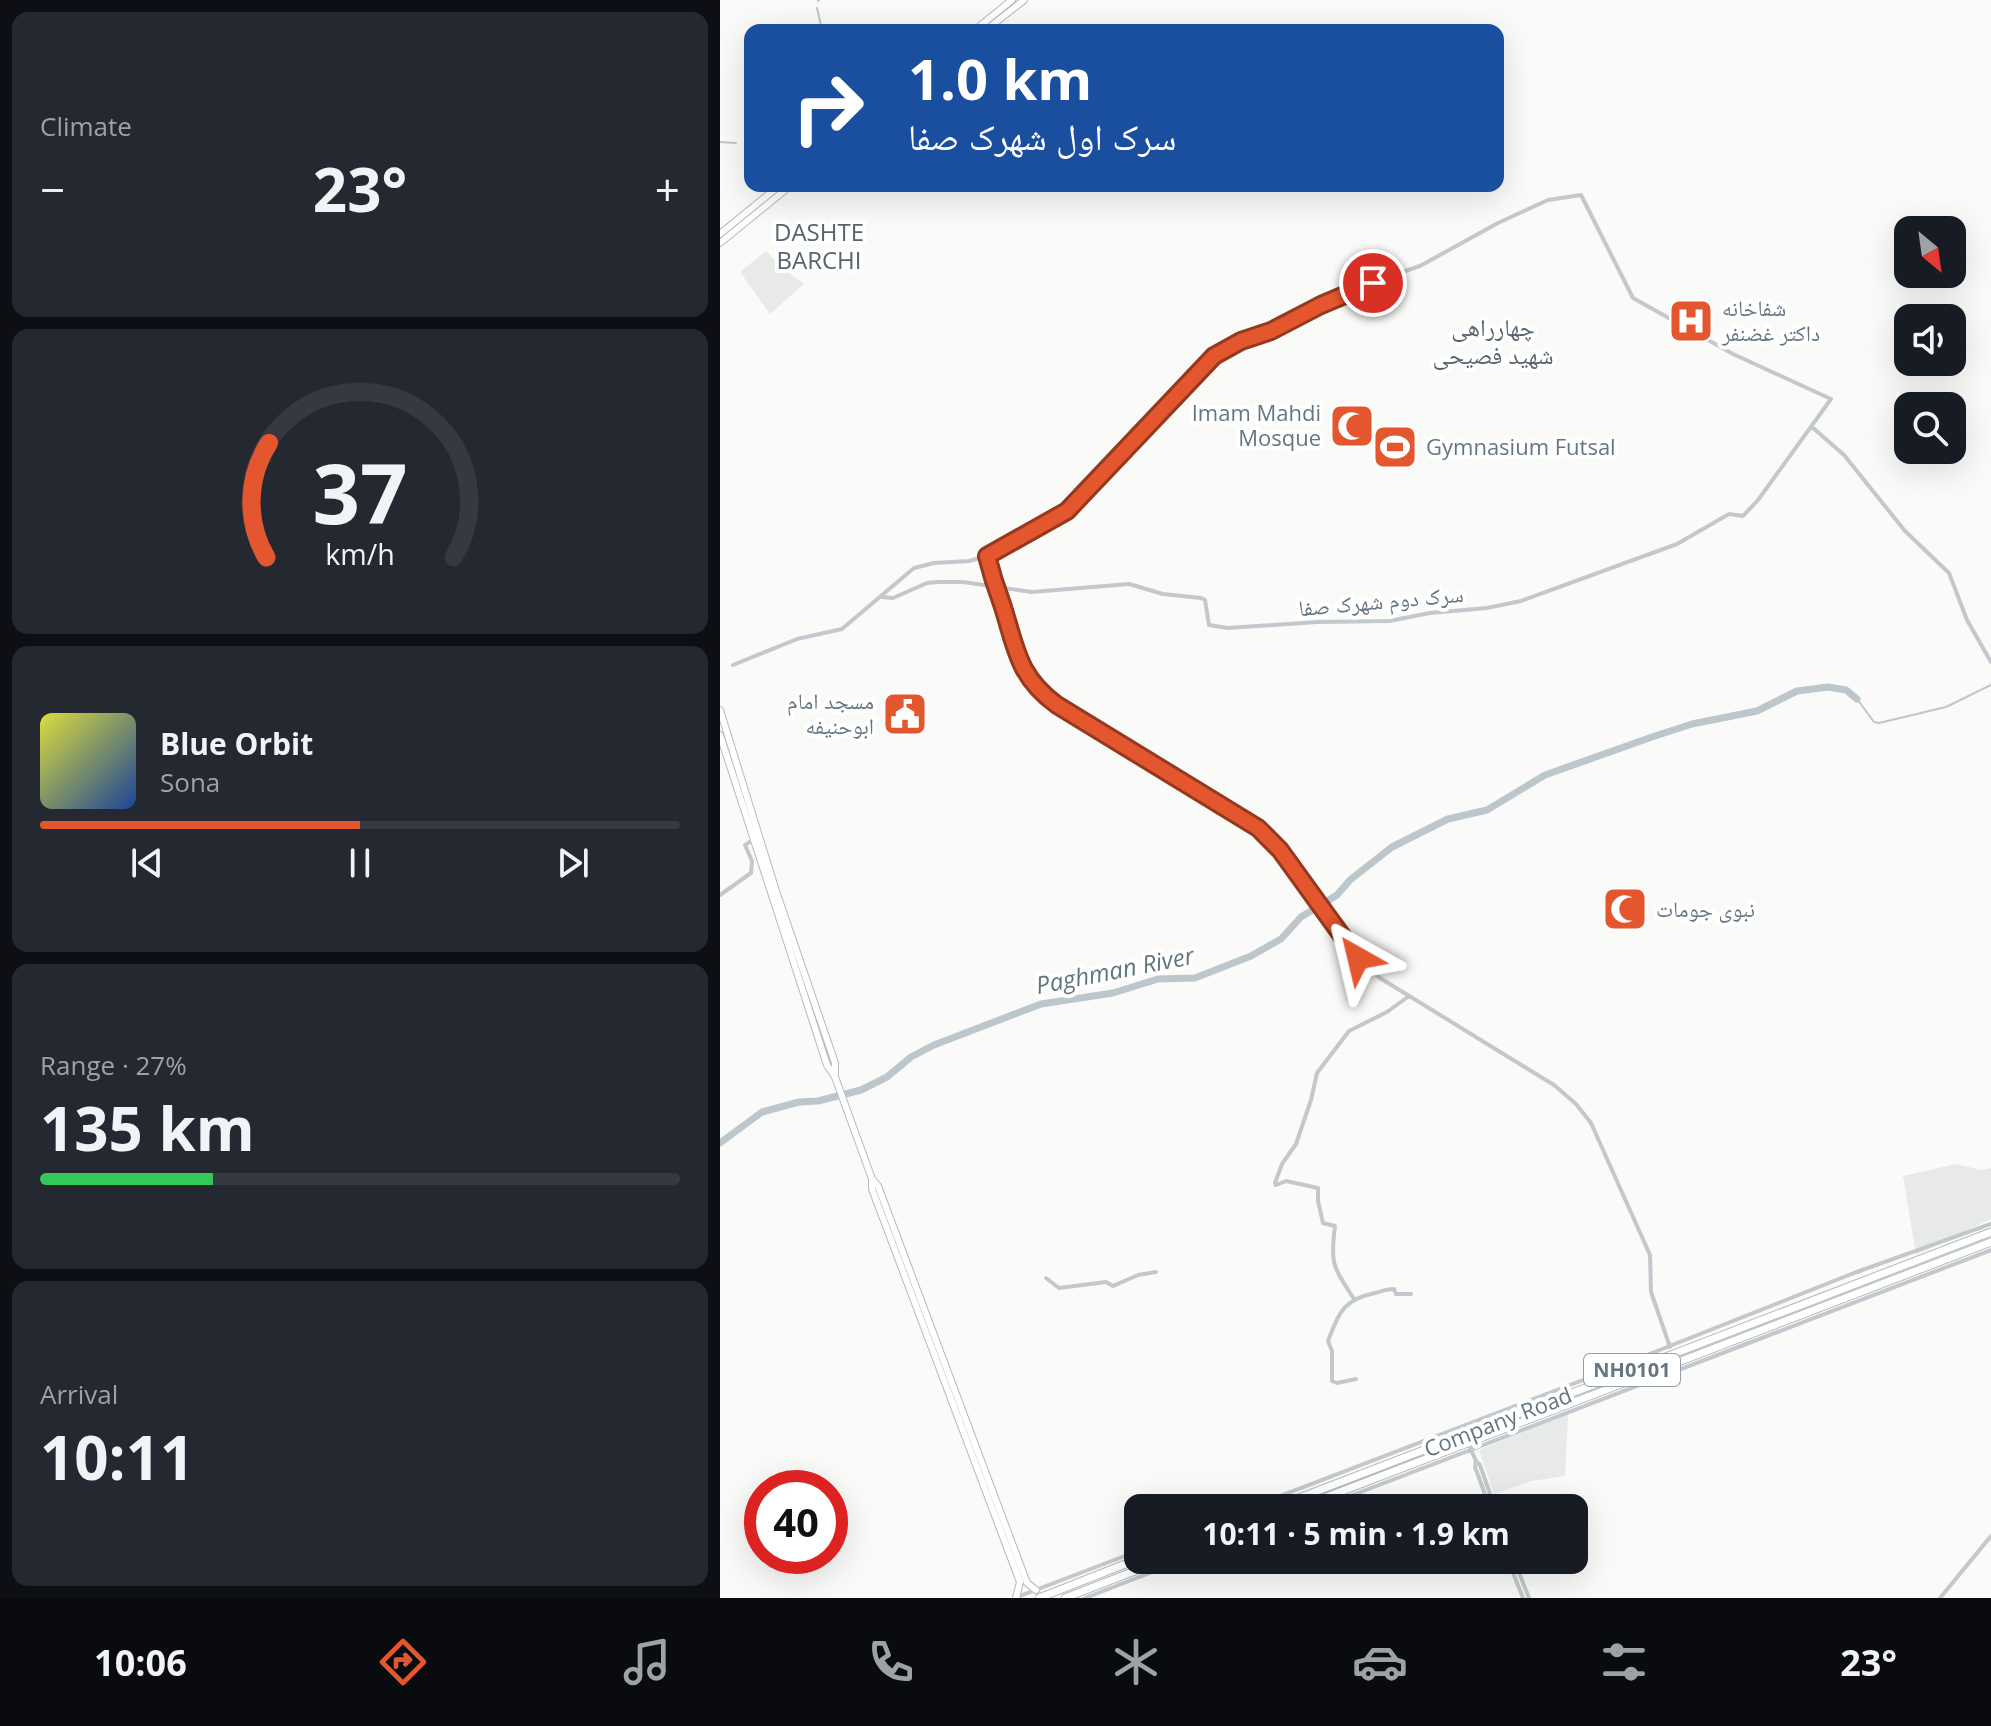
<!DOCTYPE html>
<meta charset="utf-8">
<style>
:root{--surface:#171b24;--page:#242831;--text:#f1f3f6;--muted:#9ea1a6;--line:#363941;--accent:#e4572e}
body{margin:0;font-family:"Open Sans","Noto Naskh Arabic",sans-serif;background:var(--page);color:var(--text);height:100vh;display:flex;flex-direction:column;font-size:30px;white-space:nowrap}
*{box-sizing:border-box;margin:0}
p{font-size:26px;color:var(--muted)}
.icon{flex:none;width:44px;height:44px;fill:none;stroke:currentColor;stroke-width:2;stroke-linecap:round;stroke-linejoin:round}
.map{position:relative;flex:1;overflow:hidden}
.side{display:flex;flex-direction:column;gap:12px;padding:12px;background:#0d0f14;width:720px}
.side>*{flex:none}
.guide{position:absolute;left:24px;top:24px;width:760px;height:168px;border-radius:16px;box-shadow:0 8px 32px #0002;background:#1a4fa0;color:#fff;overflow:hidden}
.needle{width:52px;rotate:151deg}
.buttons{position:absolute;left:1174px;top:216px;display:grid;gap:16px}
.buttons a{display:grid;place-items:center;width:72px;height:72px;border-radius:16px;background:var(--surface);box-shadow:0 8px 32px #0002;font-size:40px}
.speed{position:absolute;left:24px;top:1470px;display:flex;gap:16px;font-size:40px;font-weight:700;text-align:center}
.speed>*{display:grid;place-content:center;width:104px;height:104px;border-radius:50%;background:var(--surface);box-shadow:0 8px 32px #0002;line-height:1}
.speed .limit{border:12px solid #d22;background:#fff;color:#111}
.pin{position:absolute;display:grid;place-items:center;width:68px;height:68px;color:#fff;margin:-34px;border:4px solid #fff;border-radius:50%;box-shadow:0 2px 8px #0007}
.me{position:absolute;width:88px;margin:-44px;rotate:323deg;stroke-linejoin:round;filter:drop-shadow(0 0 6px #0008)}
.turn{display:flex;align-items:center;gap:28px;height:168px;padding:0 32px;font-size:36px}
.turn .icon{width:104px;height:104px;stroke-width:2.5}
.turn b{display:block;font-size:56px;line-height:68px}
.big{font-size:60px;font-weight:700;line-height:1.1}
.side .tile{flex:1;display:flex;flex-direction:column;justify-content:center;gap:12px;min-width:0;padding:0 28px;border-radius:16px;background:var(--page)}
.side .dial{align-items:center;gap:0}
.dial svg{height:208px;overflow:visible;fill:none;stroke:var(--line);stroke-width:7;stroke-linecap:round;text-anchor:middle}
.dial text{fill:var(--text);stroke:none}
.song{display:flex;align-items:center;gap:24px}
.cover{width:96px;height:96px;border-radius:12px;background:linear-gradient(135deg,hsl(60 70% 55%),hsl(220 70% 35%))}
.played{height:8px;border-radius:4px;background:linear-gradient(90deg,var(--accent) 50%,var(--line) 50%)}
.keys{display:flex;justify-content:space-around;direction:ltr}
.heat{display:flex;justify-content:space-between;align-items:center;font-size:44px;direction:ltr}
.charge{height:12px;border-radius:6px;background:linear-gradient(90deg,#34c759 27%,var(--line) 0)}
.trip{position:absolute;left:404px;top:1494px;width:464px;height:80px;border-radius:16px;background:var(--surface);box-shadow:0 8px 32px #0002;font-weight:700;line-height:80px;text-align:center}
.menu{display:flex;height:128px;justify-content:space-around;align-items:center;background:#090b0e;color:var(--muted)}
.menu .icon{width:56px;height:56px}
.menu .current{color:var(--accent)}
.menu b{font-size:36px;color:var(--text)}
main{display:flex;flex:1;min-height:0}
.map>svg:first-child{display:block}
.built{fill:#e8e9e9}
.lines{fill:none;stroke-linecap:round;stroke-linejoin:round}
.stream{stroke:#bbc7cb;stroke-width:2}
.river{stroke:#bbc7cb;stroke-width:7}
.major-casing{stroke:#b5babe;stroke-width:8}
.highway-casing{stroke:#b4b9bd;stroke-width:9}
.minor{stroke:#c3c8cc;stroke-width:4}
.major{stroke:#fff;stroke-width:6}
.highway{stroke:#fff;stroke-width:7}
.route-casing{stroke:#94391e;stroke-width:20}
.route{stroke:#e4572e;stroke-width:14}
.labels{text-anchor:middle;stroke-width:8;stroke-linejoin:round;paint-order:stroke}
.shield{fill:#fff;stroke:#939fa8;stroke-width:2}
.shield-label{font-size:20px;font-weight:bold;fill:#657683}
.poi-label{font-size:22px;fill:#657683;stroke:#fff;text-anchor:start}
.street-label{font-size:22px;fill:#657683;stroke:#fff}
.neighbourhood-label{font-size:24px;fill:#57646e;stroke:#fff}
.water-label{font-size:24px;font-style:italic;fill:#60757c;stroke:#fff}
</style>
<main>
<section class="side">
<div class="tile"><p>Climate</p>
<div class="heat"><a>−</a><b class="big">23°</b><a>+</a></div>
</div>
<div class="tile dial"><svg viewBox="0 0 100 80">
<path d="M14 69A42 42 0 1 1 86 69"/>
<path d="M14 69A42 42 0 0 1 15 25" stroke="#e4572e"/>
<text x="50" y="56" font-size="32" font-weight="700">37</text>
<text x="50" y="72" font-size="11">km/h</text>
</svg></div>
<div class="tile">
<div class="song"><i class="cover"></i><div><b>Blue Orbit</b><p>Sona</p></div></div>
<div class="played"></div>
<div class="keys"><svg class="icon" aria-label="previous" viewBox="0 0 24 24"><path d="M18 5L8 12l10 7zM5 5v14"/></svg><svg class="icon" aria-label="pause" viewBox="0 0 24 24"><path d="M8 5v14M16 5v14"/></svg><svg class="icon" aria-label="next" viewBox="0 0 24 24"><path d="M6 5l10 7-10 7zM19 5v14"/></svg></div>
</div>
<div class="tile"><p>Range · 27%</p><b class="big">135 km</b><div class="charge"></div></div>
<div class="tile"><p>Arrival</p><b class="big">10:11</b></div>
</section>
<div class="map">
<svg width="1271" height="1598" viewBox="0 0 1271 1598">
<rect width="100%" height="100%" fill="#fafaf8"/>
<path class="built" d="M46,251L63,269L84,284L50,314L20,272Z
M1236,1164L1261,1170L1271,1168V1219L1196,1255L1183,1176Z
M848,1414L845,1476L811,1481L774,1494L759,1450Z"/>
<g class="lines">
<path class="stream" d="M98,1L99,0
M97,8L102,30
M0,142L16,143
M1137,699L1154,722L1159,723L1226,707L1271,685"/>
<path class="river" d="M0,1143L42,1112L79,1102L98,1101L141,1090L167,1077L191,1057L214,1045L321,1004L393,993L438,979L475,978L531,956L561,939L581,917L617,895L630,880L672,847L728,819L767,810L825,775L932,737L972,724L1037,711L1077,691L1108,687L1126,690L1137,699"/>
<g class="major-casing">
<path id="major" d="M255,30L292,0
M266,30L304,0
M0,234L59,186
M0,243L70,186
M0,710L56,891L115,1063V1073
M0,735L107,1065L115,1077L152,1179L158,1186L307,1583L316,1590
M152,1179V1189L300,1582L296,1598"/>
</g>
<g class="highway-casing">
<path id="highway" d="M553,1508L1271,1232
M578,1508L1271,1242
M319,1598L418,1559
M345,1598L443,1560"/>
</g>
<path class="minor" d="M1092,427L1124,455L1185,531L1229,573L1247,620L1271,662
M267,556L296,655L304,672L321,694L538,828C586,873 611,935 660,978L834,1085L856,1104L871,1123L930,1255L931,1292L950,1347
M13,665L77,639L122,629L194,568L214,563L249,561L270,555L341,515L465,385L506,348L551,331L601,305L667,277L700,266L778,223L828,200L861,195L913,298L1013,354L1111,399L1038,500L1023,516L1009,514L957,544L801,601L767,608L710,613L669,621L597,622L508,628L489,625L485,600L481,598L443,594L409,584L312,592L243,582H218L207,583L173,598L162,597
M0,895L31,873L32,861L25,845L33,840
M326,1278L339,1288L386,1282L393,1286L418,1275L436,1272
M634,1299C613,1266 610,1265 615,1226L603,1223L598,1201V1188L566,1181L556,1185L555,1183L562,1164L576,1144L591,1100L597,1073L629,1031L667,1012L689,996
M636,1379L617,1383L612,1381V1351L608,1341C620,1311 623,1300 655,1293C662,1291 667,1289 674,1289L676,1294H691
M741,1427L756,1461L760,1465L775,1508
M756,1461L755,1467L770,1508
M529,1508L884,1372L1134,1273L1271,1224
M599,1508L1271,1250
M788,1560L803,1598
M794,1560L809,1598
M297,1597L418,1551
M365,1598L463,1560
M1220,1598L1271,1536"/>
<use href="#major" class="major"/>
<use href="#highway" class="highway"/>
</g>
<g class="lines">
<g class="route-casing">
<path id="route" d="M638,958L560,850L538,828L337,705C297,676 296,647 282,604C276,588 271,572 267,556L347,511L494,356L521,341L551,331L601,305L653,283"/>
</g>
<use href="#route" class="route"/>
</g>
<defs>
<g id="hospital-square" transform="scale(2.3)"><rect x="-9" y="-9" width="18" height="18" rx="4" fill="#e4572e" stroke="#fff"/><path d="M-5-5h3v3.5h4V-5h3V5h-3V1.5h-4V5h-3Z" fill="#fff"/></g>
<g id="mosque-square" transform="scale(2.3)"><rect x="-9" y="-9" width="18" height="18" rx="4" fill="#e4572e" stroke="#fff"/><path d="M3.5-4.9A6 6 0 1 0 3.5 4.9A5 5 0 1 1 3.5-4.9Z" fill="#fff"/></g>
<g id="stadium-square" transform="scale(2.3)"><rect x="-9" y="-9" width="18" height="18" rx="4" fill="#e4572e" stroke="#fff"/><path d="M0-5a6.5 5 0 1 0 0 10a6.5 5 0 1 0 0-10ZM-3.5-1.8h7v3.6h-7Z" fill="#fff"/></g>
<g id="civic-square" transform="scale(2.3)"><rect x="-9" y="-9" width="18" height="18" rx="4" fill="#e4572e" stroke="#fff"/><path d="M-.6-6.5H3V-4.5H.6V-3L4-1V1h2V6H-6V1h2V-1L-.6-3ZM-1.2 2.5V6h2.4V2.5Z" fill="#fff"/></g>
</defs>
<g fill-rule="evenodd">
<use href="#hospital-square" x="971" y="321"/>
<use href="#mosque-square" x="632" y="426"/>
<use href="#stadium-square" x="675" y="447"/>
<use href="#civic-square" x="185" y="714"/>
<use href="#mosque-square" x="905" y="909"/>
</g>
<g class="labels">
<rect class="shield" x="864" y="1354" width="96" height="32" rx="6"/>
<g class="shield-label">
<text x="912" y="1377">NH0101</text>
</g>
<g class="poi-label">
<text x="1002" y="316">شفاخانه<tspan x="1002" dy="25">داکتر غضنفر</tspan></text>
<text x="601" y="421" text-anchor="end">Imam Mahdi<tspan x="601" dy="25">Mosque</tspan></text>
<text x="706" y="455">Gymnasium Futsal</text>
<text x="154" y="709" text-anchor="end">مسجد امام<tspan x="154" dy="25">ابوحنیفه</tspan></text>
<text x="936" y="917">نبوی جومات</text>
</g>
<g class="street-label">
<text transform="translate(661 601) rotate(-5)" y="8">سرک دوم شهرک صفا</text>
<text transform="translate(778 1422) rotate(-21)" y="8">Company Road</text>
</g>
<g class="neighbourhood-label">
<text x="99" y="241">DASHTE<tspan x="99" dy="28">BARCHI</tspan></text>
<text x="773" y="336">چهارراهی<tspan x="773" dy="28">شهید فصیحی</tspan></text>
</g>
<g class="water-label">
<text transform="translate(395 971) rotate(-11)" y="8">Paghman River</text>
</g>
</g>
</svg>
<div class="buttons">
<a><svg class="needle" viewBox="-14 -14 28 28"><path d="M0-13l5 13h-10z" fill="#e53935"/><path d="M0 13l5-13h-10z" fill="#9ea1a6"/></svg></a>
<a><svg class="icon" aria-label="sound" viewBox="0 0 24 24"><path d="M4 9h4l5-4v14l-5-4H4zM17 9q2 3 0 6"/></svg></a>
<a><svg class="icon" aria-label="search" viewBox="0 0 24 24"><circle cx="10" cy="10" r="6"/><path d="M15 15l6 6"/></svg></a>
</div>
<div class="speed"><div class="limit">40</div></div>
<div class="pin" style="left:653px;top:283px;background:#d93025"><svg class="icon" aria-label="arrive" viewBox="0 0 24 24"><path d="M6 21V4h12l-3 4 3 4H6"/></svg></div>
<svg class="me" style="left:638px;top:958px" viewBox="-20 -20 40 40"><path d="M0-17L14 15 0 8-14 15z" fill="#e4572e" stroke="#fff" stroke-width="4"/></svg>
<div class="trip">10:11 · 5 min · 1.9 km</div>
<div class="guide">
<div class="turn"><svg class="icon" aria-label="right" viewBox="0 0 24 24"><path d="M7 20v-9h11M14 6l5 5-5 5"/></svg><div><b>1.0 km</b>سرک اول شهرک صفا</div></div>
</div>
</div>
</main>
<nav class="menu">
<b>10:06</b>
<svg class="icon current" aria-label="directions" viewBox="0 0 24 24"><path d="M12 3l9 9-9 9-9-9zM9 14v-3h6M13 9l2 2-2 2"/></svg>
<svg class="icon" aria-label="music" viewBox="0 0 24 24"><path d="M9 18V5l10-2v13"/><circle cx="6" cy="18" r="3"/><circle cx="16" cy="16" r="3"/></svg>
<svg class="icon" aria-label="phone" viewBox="0 0 24 24"><path d="M5 4h4l2 5-3 2q2 4 5 5l2-3 5 2v4C11 20 4 13 5 4z"/></svg>
<svg class="icon" aria-label="climate" viewBox="0 0 24 24"><path d="M12 3v18M4 7l16 10M4 17L20 7"/></svg>
<svg class="icon" aria-label="car" viewBox="0 0 24 24"><path d="M5 17H2v-5l4-1 3-4h7l3 4 3 1v5h-3M9 17h6M6 11h13"/><circle cx="7" cy="17" r="2"/><circle cx="17" cy="17" r="2"/></svg>
<svg class="icon" aria-label="filters" viewBox="0 0 24 24"><path d="M4 7h16M4 17h16"/><circle cx="9" cy="7" r="2"/><circle cx="15" cy="17" r="2"/></svg>
<b>23°</b>
</nav>
